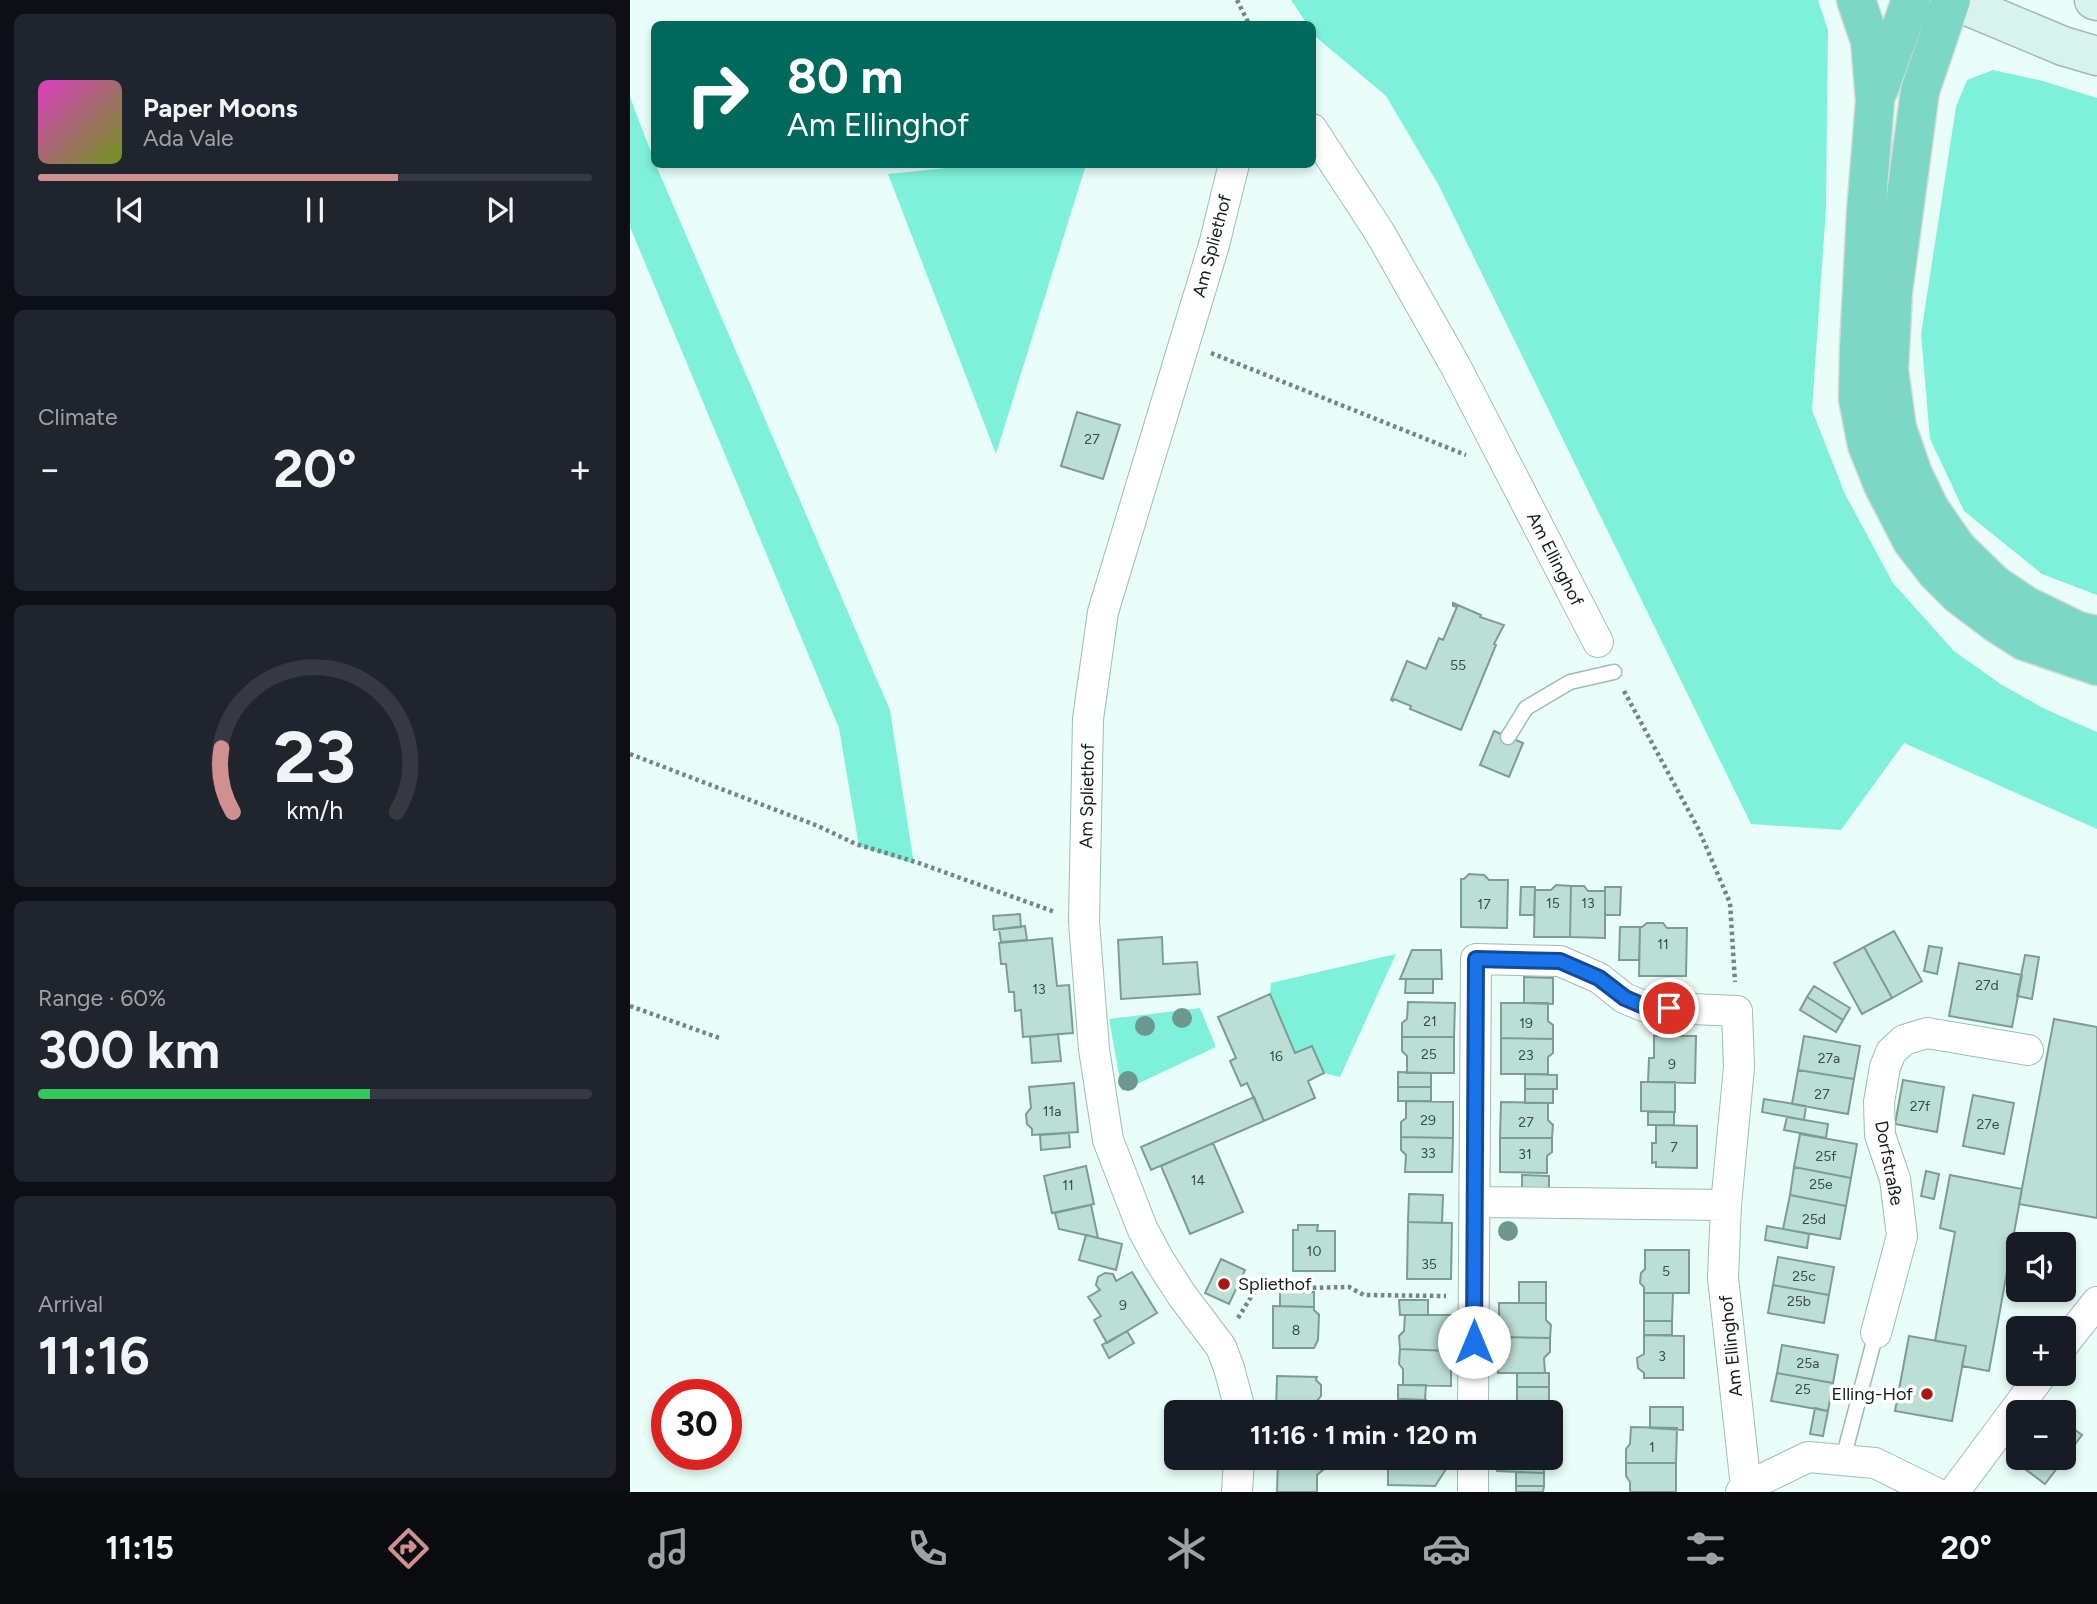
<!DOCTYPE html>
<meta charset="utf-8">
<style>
:root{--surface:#171b24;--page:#20242c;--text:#f1f3f6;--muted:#9ea1a6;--line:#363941;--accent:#d19090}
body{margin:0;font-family:Figtree,sans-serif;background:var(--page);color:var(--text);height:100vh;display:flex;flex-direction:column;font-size:26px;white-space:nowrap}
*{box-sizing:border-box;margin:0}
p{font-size:23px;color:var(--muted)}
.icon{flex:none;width:38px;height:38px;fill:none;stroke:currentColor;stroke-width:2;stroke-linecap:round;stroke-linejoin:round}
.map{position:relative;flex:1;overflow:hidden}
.details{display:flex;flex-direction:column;gap:14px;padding:14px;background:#0d0f14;width:630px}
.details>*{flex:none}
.guide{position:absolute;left:21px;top:21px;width:665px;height:147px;border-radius:10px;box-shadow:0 4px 10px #0003;background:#00695c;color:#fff;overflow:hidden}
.tools{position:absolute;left:1376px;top:1232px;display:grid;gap:14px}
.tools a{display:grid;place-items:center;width:70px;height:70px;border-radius:10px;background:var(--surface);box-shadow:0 4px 10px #0003;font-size:35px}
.speed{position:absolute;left:21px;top:1379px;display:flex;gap:14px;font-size:35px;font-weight:700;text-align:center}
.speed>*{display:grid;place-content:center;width:91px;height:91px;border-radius:50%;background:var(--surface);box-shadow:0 4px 10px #0003;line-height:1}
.speed .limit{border:10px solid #d22;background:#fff;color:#111}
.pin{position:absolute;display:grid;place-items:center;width:60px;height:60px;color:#fff;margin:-30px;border:4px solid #fff;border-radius:50%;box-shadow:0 2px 7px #0007}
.me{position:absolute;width:77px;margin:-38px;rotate:0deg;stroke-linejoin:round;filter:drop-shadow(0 0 5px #0008)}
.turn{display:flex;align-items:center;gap:24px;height:147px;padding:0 21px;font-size:32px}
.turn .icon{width:91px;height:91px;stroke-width:2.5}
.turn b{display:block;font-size:49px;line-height:60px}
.big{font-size:52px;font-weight:700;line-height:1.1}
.details .tile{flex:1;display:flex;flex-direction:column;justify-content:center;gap:10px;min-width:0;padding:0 24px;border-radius:10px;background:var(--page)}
.details .dial{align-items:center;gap:0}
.dial svg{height:182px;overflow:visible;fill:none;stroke:var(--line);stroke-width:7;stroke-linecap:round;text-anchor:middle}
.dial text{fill:var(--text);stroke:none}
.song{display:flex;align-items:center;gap:21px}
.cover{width:84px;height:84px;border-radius:10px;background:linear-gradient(135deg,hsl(310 70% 55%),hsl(80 70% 35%))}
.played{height:7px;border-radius:4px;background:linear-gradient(90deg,var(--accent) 65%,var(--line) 65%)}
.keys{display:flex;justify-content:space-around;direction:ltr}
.heat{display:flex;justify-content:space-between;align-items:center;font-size:38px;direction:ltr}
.charge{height:10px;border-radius:5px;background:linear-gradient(90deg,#34c759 60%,var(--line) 0)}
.trip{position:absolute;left:534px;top:1400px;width:399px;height:70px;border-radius:10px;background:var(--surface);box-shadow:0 4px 10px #0003;font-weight:700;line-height:70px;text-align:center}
.dock{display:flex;height:112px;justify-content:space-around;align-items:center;background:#090b0e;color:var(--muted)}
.dock .icon{width:49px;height:49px}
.dock .current{color:var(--accent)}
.dock b{font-size:32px;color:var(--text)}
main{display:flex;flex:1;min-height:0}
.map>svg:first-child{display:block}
.green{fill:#7ff1da}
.building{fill:#bbded5;stroke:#7c9d95;stroke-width:2}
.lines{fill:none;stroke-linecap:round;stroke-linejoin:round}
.lane-casing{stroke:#9cbdb5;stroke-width:17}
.street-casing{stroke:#9cbdb5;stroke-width:32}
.secondary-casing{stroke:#9cbdb5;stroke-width:41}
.highway-casing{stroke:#d9dbda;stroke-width:41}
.path{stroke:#758581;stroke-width:4.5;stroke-dasharray:3.5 3.5;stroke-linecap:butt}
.lane{stroke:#fff;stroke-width:14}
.street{stroke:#fff;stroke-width:30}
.secondary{stroke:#d8f3ee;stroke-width:38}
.highway{stroke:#7cd8c5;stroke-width:38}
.tree{fill:#6c9890}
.route-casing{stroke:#114b97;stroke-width:18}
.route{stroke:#1a73e8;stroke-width:12}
.poi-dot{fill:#a91713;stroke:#fff;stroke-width:2.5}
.labels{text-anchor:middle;stroke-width:7;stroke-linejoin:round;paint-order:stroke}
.number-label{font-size:14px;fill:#3b4d49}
.street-label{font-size:18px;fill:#101d1a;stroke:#fff}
.poi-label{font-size:18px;fill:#101d1a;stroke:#fff;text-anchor:start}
</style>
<main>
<section class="details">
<div class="tile">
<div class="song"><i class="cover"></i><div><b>Paper Moons</b><p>Ada Vale</p></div></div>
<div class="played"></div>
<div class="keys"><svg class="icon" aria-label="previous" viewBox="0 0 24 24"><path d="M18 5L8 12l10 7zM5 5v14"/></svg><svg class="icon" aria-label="pause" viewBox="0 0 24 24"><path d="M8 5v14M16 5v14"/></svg><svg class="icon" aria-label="next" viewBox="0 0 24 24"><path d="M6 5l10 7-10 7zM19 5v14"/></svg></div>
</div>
<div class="tile"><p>Climate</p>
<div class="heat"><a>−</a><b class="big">20°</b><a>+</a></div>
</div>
<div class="tile dial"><svg viewBox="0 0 100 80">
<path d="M14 69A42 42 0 1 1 86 69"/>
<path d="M14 69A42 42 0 0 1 9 41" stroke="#d19090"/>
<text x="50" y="56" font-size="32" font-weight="700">23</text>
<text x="50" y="72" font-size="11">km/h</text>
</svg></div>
<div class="tile"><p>Range · 60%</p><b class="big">300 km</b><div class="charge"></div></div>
<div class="tile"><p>Arrival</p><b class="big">11:16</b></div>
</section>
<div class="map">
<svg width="1467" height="1492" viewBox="0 0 1467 1492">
<rect width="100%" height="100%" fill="#e9fef8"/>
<path class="green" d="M661,0H1188L1198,30L1196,208L1182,410L1215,494L1263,583L1324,651L1372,685L1417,710L1467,732V829L1274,743L1211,830L1121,824L808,184L756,96L686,37L683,32L682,24H677Z
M1363,70L1413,81L1467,98V595L1412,574L1334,511L1300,439L1291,334L1326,107L1337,80Z
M0,97L24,160V164L26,165L260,710L284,864L229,846L209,728L0,227Z
M356,164L456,165L366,454L258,174Z
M766,954L710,1077L694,1073L682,1047L665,1053L640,994L641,983Z
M570,1008L586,1047L492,1091L479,1019Z"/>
<path class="building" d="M447,412L490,425L473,479L431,466Z
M823,603L851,615L850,617L874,625L864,644L866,645L831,730L780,709L781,706L764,699L763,701L761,700L777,661L796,669L809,638L813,640L827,607L823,606Z
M864,731L893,743L879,777L850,765Z
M839,874L854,875L859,880H878L877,928L831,927V879H834Z
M926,885L941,886L940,937H904L905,890H921Z
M941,886H954L958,891H975V938L940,937Z
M891,887H905L904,915H890Z
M975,887H991L990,915H975Z
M390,914L391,927L364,930L363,916Z
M1017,923H1033L1037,928H1057L1056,976H1009L1010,927H1012Z
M395,926L397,940L371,942L369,929Z
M990,927H1010L1009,960H989Z
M1264,931L1292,981L1262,998L1234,947Z
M532,937L533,964L567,962L570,994L491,999L488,940Z
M422,938L427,986L439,985L443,1033L393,1037L391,1010L385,1011L384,992H379L376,964H371L369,943Z
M1299,946L1312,948L1307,974L1294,971Z
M1234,947L1262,998L1232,1014L1204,963Z
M782,950H811L812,979H770Z
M1395,955L1409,957L1402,999L1387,996Z
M1329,963L1392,975L1382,1027L1319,1016Z
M894,977L923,978V1004L894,1003Z
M776,979H803V993H775Z
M1184,986L1220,1008L1213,1020L1177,997Z
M640,994L665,1053L682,1046L694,1073L678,1081L685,1098L634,1121L617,1083L611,1086L600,1061L606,1058L588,1017Z
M1177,997L1213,1020L1206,1032L1170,1010Z
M778,1002L825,1003L824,1037H772V1023L777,1019Z
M871,1003H918V1021L923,1025V1039L871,1038Z
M1424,1019L1467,1027V1218L1389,1204Z
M428,1034L431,1061L402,1063L400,1037Z
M1024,1036H1066L1065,1083L1018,1082L1019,1058H1024Z
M1174,1036L1230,1046L1224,1079L1168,1070Z
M772,1037H824V1073H777V1056L772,1051Z
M871,1038L923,1039V1053L918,1057V1074H871Z
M1168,1070L1224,1079L1218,1114L1162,1104Z
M768,1072L801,1073V1087H768Z
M895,1074L927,1075V1089H895Z
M1273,1080L1314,1087L1307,1132L1265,1124Z
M1011,1082H1045V1112L1011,1111Z
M444,1083L448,1132L402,1135V1129L397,1124L396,1114L401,1108L399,1087Z
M768,1087H801V1101H768Z
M895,1089H923V1103H895Z
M1343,1095L1384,1103L1374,1154L1333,1146Z
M624,1097L634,1121L521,1170L511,1147Z
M1134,1099L1176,1106L1174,1120L1132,1112Z
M776,1101L823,1102V1138L771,1137V1122L776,1118Z
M871,1102L918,1103V1120L923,1125L922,1138H870Z
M1018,1112H1044V1125H1018Z
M1157,1117L1198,1124L1196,1138L1154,1130Z
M1026,1125L1067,1126V1168L1026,1167V1162L1022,1163V1143H1026Z
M439,1133L440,1147L411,1150L410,1135Z
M1170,1134L1227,1144L1221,1178L1164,1167Z
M771,1137L823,1138L822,1172H775L776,1155L771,1150Z
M870,1138H922V1152L917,1156V1173L870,1172Z
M583,1143L613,1212L560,1234L531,1166Z
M456,1166L464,1204L422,1213L414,1176Z
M1164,1167L1221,1178L1216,1206L1160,1195Z
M1296,1171L1309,1174L1304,1199L1291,1196Z
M892,1175L919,1176V1190L892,1189Z
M1320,1175L1392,1189L1359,1371L1332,1366L1336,1346L1305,1341L1325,1232L1310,1228Z
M779,1194L813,1195L812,1223L778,1222Z
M1160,1195L1216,1206L1210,1239L1153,1229Z
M461,1205L468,1238L429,1229L425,1213Z
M778,1222L822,1223L821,1279H777Z
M668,1225H688L687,1231H705V1271H663V1230H668Z
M1137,1226L1179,1234L1177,1248L1135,1240Z
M456,1235L492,1244L486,1270L449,1260Z
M1015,1250H1059V1293H1014V1287L1010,1283L1011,1273L1015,1269Z
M1148,1257L1204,1267L1199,1295L1143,1285Z
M591,1259L615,1270L599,1304L575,1293Z
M502,1272L527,1313L477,1343L464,1320L471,1316L458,1297L470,1290L466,1285L468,1277L475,1273L483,1274L486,1281Z
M889,1282H916V1303H889Z
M1143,1285L1199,1295L1194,1323L1138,1313Z
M650,1292H684V1307L650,1306Z
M1014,1293H1043L1042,1321H1014Z
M769,1300H798V1315H770Z
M869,1303H916V1320L921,1325L920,1338L869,1337Z
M643,1306L684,1307V1310L689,1315L688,1340L684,1348H643Z
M775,1315H822L821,1351L770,1349L769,1336L774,1331Z
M1014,1321H1042V1335H1014Z
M497,1331L504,1343L479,1358L472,1345Z
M1014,1335L1054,1336V1378H1014V1373L1008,1368L1007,1358L1014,1354Z
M1279,1336L1336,1346L1322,1421L1265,1411Z
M869,1337L920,1338V1352L914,1358L915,1373H868Z
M1152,1345L1208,1355L1203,1383L1147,1373Z
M770,1349L821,1351V1386L773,1385V1369L769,1364Z
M887,1373H919V1387H887Z
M1147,1373L1203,1383L1198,1411L1141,1401Z
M647,1376L687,1377L686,1380L691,1385V1396L687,1401L686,1412H646Z
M768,1385H796L795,1400L768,1399Z
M887,1387H919V1402H887Z
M773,1399L796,1400V1412H773Z
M867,1401L914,1402V1412H867Z
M1020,1407H1053V1430L1020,1428Z
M1185,1408L1198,1411L1193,1436L1180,1434Z
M1433,1421L1452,1435L1415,1484L1384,1461L1388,1456V1458H1433Z
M1001,1427L1047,1428L1046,1463H996V1449L1000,1444Z
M648,1458H693L694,1469L687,1475V1492H647Z
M758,1458H820V1463L805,1486L758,1485Z
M867,1458H913L914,1473L867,1471Z
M996,1463H1046V1492H1000V1482L996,1476Z
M886,1472L914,1473V1486H886Z
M886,1486H914L913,1492H886Z"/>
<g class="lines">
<g class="lane-casing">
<path id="lane" d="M878,737L896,708L940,682L984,672
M1213,1459L1246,1333"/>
</g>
<g class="street-casing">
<path id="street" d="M682,129L750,233L826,367L968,642
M604,164L584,245L473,612L458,719L454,922L464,1049L478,1140L512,1228L528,1258L551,1294L591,1347L599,1368L608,1402L609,1412
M845,1202L1096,1205
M1246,1333L1272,1236L1265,1179L1250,1135L1249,1102L1255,1067L1261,1052L1274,1040L1297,1033L1398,1050
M1433,1345L1467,1302
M843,1412L846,959L930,961L969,978L994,998L1016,1007L1107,1011L1109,1067L1096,1205L1093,1278L1116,1487
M607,1492L609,1458
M843,1492V1458
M1111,1492L1116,1487L1178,1457L1245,1463L1304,1492
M1324,1492L1412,1374"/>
</g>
<g class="secondary-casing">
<path id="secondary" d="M1323,0L1433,46L1467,56
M1464,0L1467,1"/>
</g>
<g class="highway-casing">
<path id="highway" d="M1226,0L1240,41L1245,101L1236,212L1229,348L1228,399L1237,445L1253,485L1282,541L1306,572L1329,595L1366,623L1394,641L1467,666
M1321,0L1290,91L1263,292L1259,370L1267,428L1283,474L1300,509L1327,548L1364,584L1395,605L1448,631L1467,635
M1249,89L1281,0"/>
</g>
<path class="path" d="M607,0L619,24
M581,353L836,455
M994,691L1069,830L1100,903L1105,982
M0,754L188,826L226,844L286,862L425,912
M0,1006L92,1039
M608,1318L626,1289L719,1287L734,1295L816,1296"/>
<use href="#lane" class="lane"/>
<use href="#street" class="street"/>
<use href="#secondary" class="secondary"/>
<use href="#highway" class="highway"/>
</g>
<g class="tree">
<circle cx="552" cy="1018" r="10"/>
<circle cx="515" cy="1026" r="10"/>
<circle cx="498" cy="1081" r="10"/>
<circle cx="878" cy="1231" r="10"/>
</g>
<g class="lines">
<g class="route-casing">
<path id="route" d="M844,1342L846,959L930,961L969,978L995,998L1016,1007L1039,1008"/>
</g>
<use href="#route" class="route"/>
</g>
<g class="poi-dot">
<circle cx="594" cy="1284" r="7"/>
<circle cx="1297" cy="1394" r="7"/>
</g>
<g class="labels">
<g class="number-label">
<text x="462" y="444">27</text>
<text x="828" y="670">55</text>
<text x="923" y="908">15</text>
<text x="958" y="908">13</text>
<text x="854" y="909">17</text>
<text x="1033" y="949">11</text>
<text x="1357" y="990">27d</text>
<text x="409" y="994">13</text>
<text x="800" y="1026">21</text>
<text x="896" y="1028">19</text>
<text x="799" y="1059">25</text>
<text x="896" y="1060">23</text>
<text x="646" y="1061">16</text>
<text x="1199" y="1063">27a</text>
<text x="1042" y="1069">9</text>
<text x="1192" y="1099">27</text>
<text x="1290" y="1111">27f</text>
<text x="422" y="1116">11a</text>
<text x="798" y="1125">29</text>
<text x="896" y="1127">27</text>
<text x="1358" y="1129">27e</text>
<text x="1044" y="1152">7</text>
<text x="798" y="1158">33</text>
<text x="895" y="1159">31</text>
<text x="1196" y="1161">25f</text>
<text x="568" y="1185">14</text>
<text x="1191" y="1189">25e</text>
<text x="438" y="1190">11</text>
<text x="1184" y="1224">25d</text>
<text x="684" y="1256">10</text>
<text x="799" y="1269">35</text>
<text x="1036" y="1276">5</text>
<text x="1174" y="1281">25c</text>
<text x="1169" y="1306">25b</text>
<text x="493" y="1310">9</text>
<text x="666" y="1335">8</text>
<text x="1032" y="1361">3</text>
<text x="1178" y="1368">25a</text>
<text x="1173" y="1394">25</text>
<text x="1022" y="1452">1</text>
</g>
<g class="street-label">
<text transform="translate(582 246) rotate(-75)" y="6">Am Spliethof</text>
<text transform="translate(925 559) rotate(63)" y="6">Am Ellinghof</text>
<text transform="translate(457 796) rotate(-89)" y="6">Am Spliethof</text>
<text transform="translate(1259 1163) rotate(79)" y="6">Dorfstraße</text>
<text transform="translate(1101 1346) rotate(-96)" y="6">Am Ellinghof</text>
</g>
<g class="poi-label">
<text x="608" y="1290">Spliethof</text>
<text x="1283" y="1400" text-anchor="end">Elling-Hof</text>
</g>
</g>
</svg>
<div class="tools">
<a><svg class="icon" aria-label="sound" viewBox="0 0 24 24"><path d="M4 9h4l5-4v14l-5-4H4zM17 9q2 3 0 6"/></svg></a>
<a>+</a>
<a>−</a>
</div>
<div class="speed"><div class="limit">30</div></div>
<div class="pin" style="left:1039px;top:1008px;background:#d93025"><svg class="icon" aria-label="arrive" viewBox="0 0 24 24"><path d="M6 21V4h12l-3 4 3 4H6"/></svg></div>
<svg class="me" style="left:844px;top:1342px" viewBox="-20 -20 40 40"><circle r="19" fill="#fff"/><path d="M0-13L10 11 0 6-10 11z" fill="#1a73e8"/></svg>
<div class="trip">11:16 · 1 min · 120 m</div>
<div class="guide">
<div class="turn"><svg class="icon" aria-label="right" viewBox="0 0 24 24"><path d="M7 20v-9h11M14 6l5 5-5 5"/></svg><div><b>80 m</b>Am Ellinghof</div></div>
</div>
</div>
</main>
<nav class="dock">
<b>11:15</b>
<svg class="icon current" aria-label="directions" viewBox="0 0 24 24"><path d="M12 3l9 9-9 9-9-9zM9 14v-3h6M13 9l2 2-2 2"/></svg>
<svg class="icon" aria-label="music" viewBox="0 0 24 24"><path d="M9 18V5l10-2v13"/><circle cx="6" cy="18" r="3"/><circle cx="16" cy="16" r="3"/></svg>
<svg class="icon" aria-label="phone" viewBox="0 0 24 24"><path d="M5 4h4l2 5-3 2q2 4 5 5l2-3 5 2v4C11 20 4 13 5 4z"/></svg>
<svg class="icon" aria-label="climate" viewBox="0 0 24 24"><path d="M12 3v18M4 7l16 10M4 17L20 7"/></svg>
<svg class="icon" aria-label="car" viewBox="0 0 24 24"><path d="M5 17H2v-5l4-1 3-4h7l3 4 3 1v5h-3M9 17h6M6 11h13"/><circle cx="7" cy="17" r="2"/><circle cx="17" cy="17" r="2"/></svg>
<svg class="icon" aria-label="filters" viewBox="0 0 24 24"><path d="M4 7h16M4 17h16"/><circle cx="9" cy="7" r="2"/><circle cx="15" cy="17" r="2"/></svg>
<b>20°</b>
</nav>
